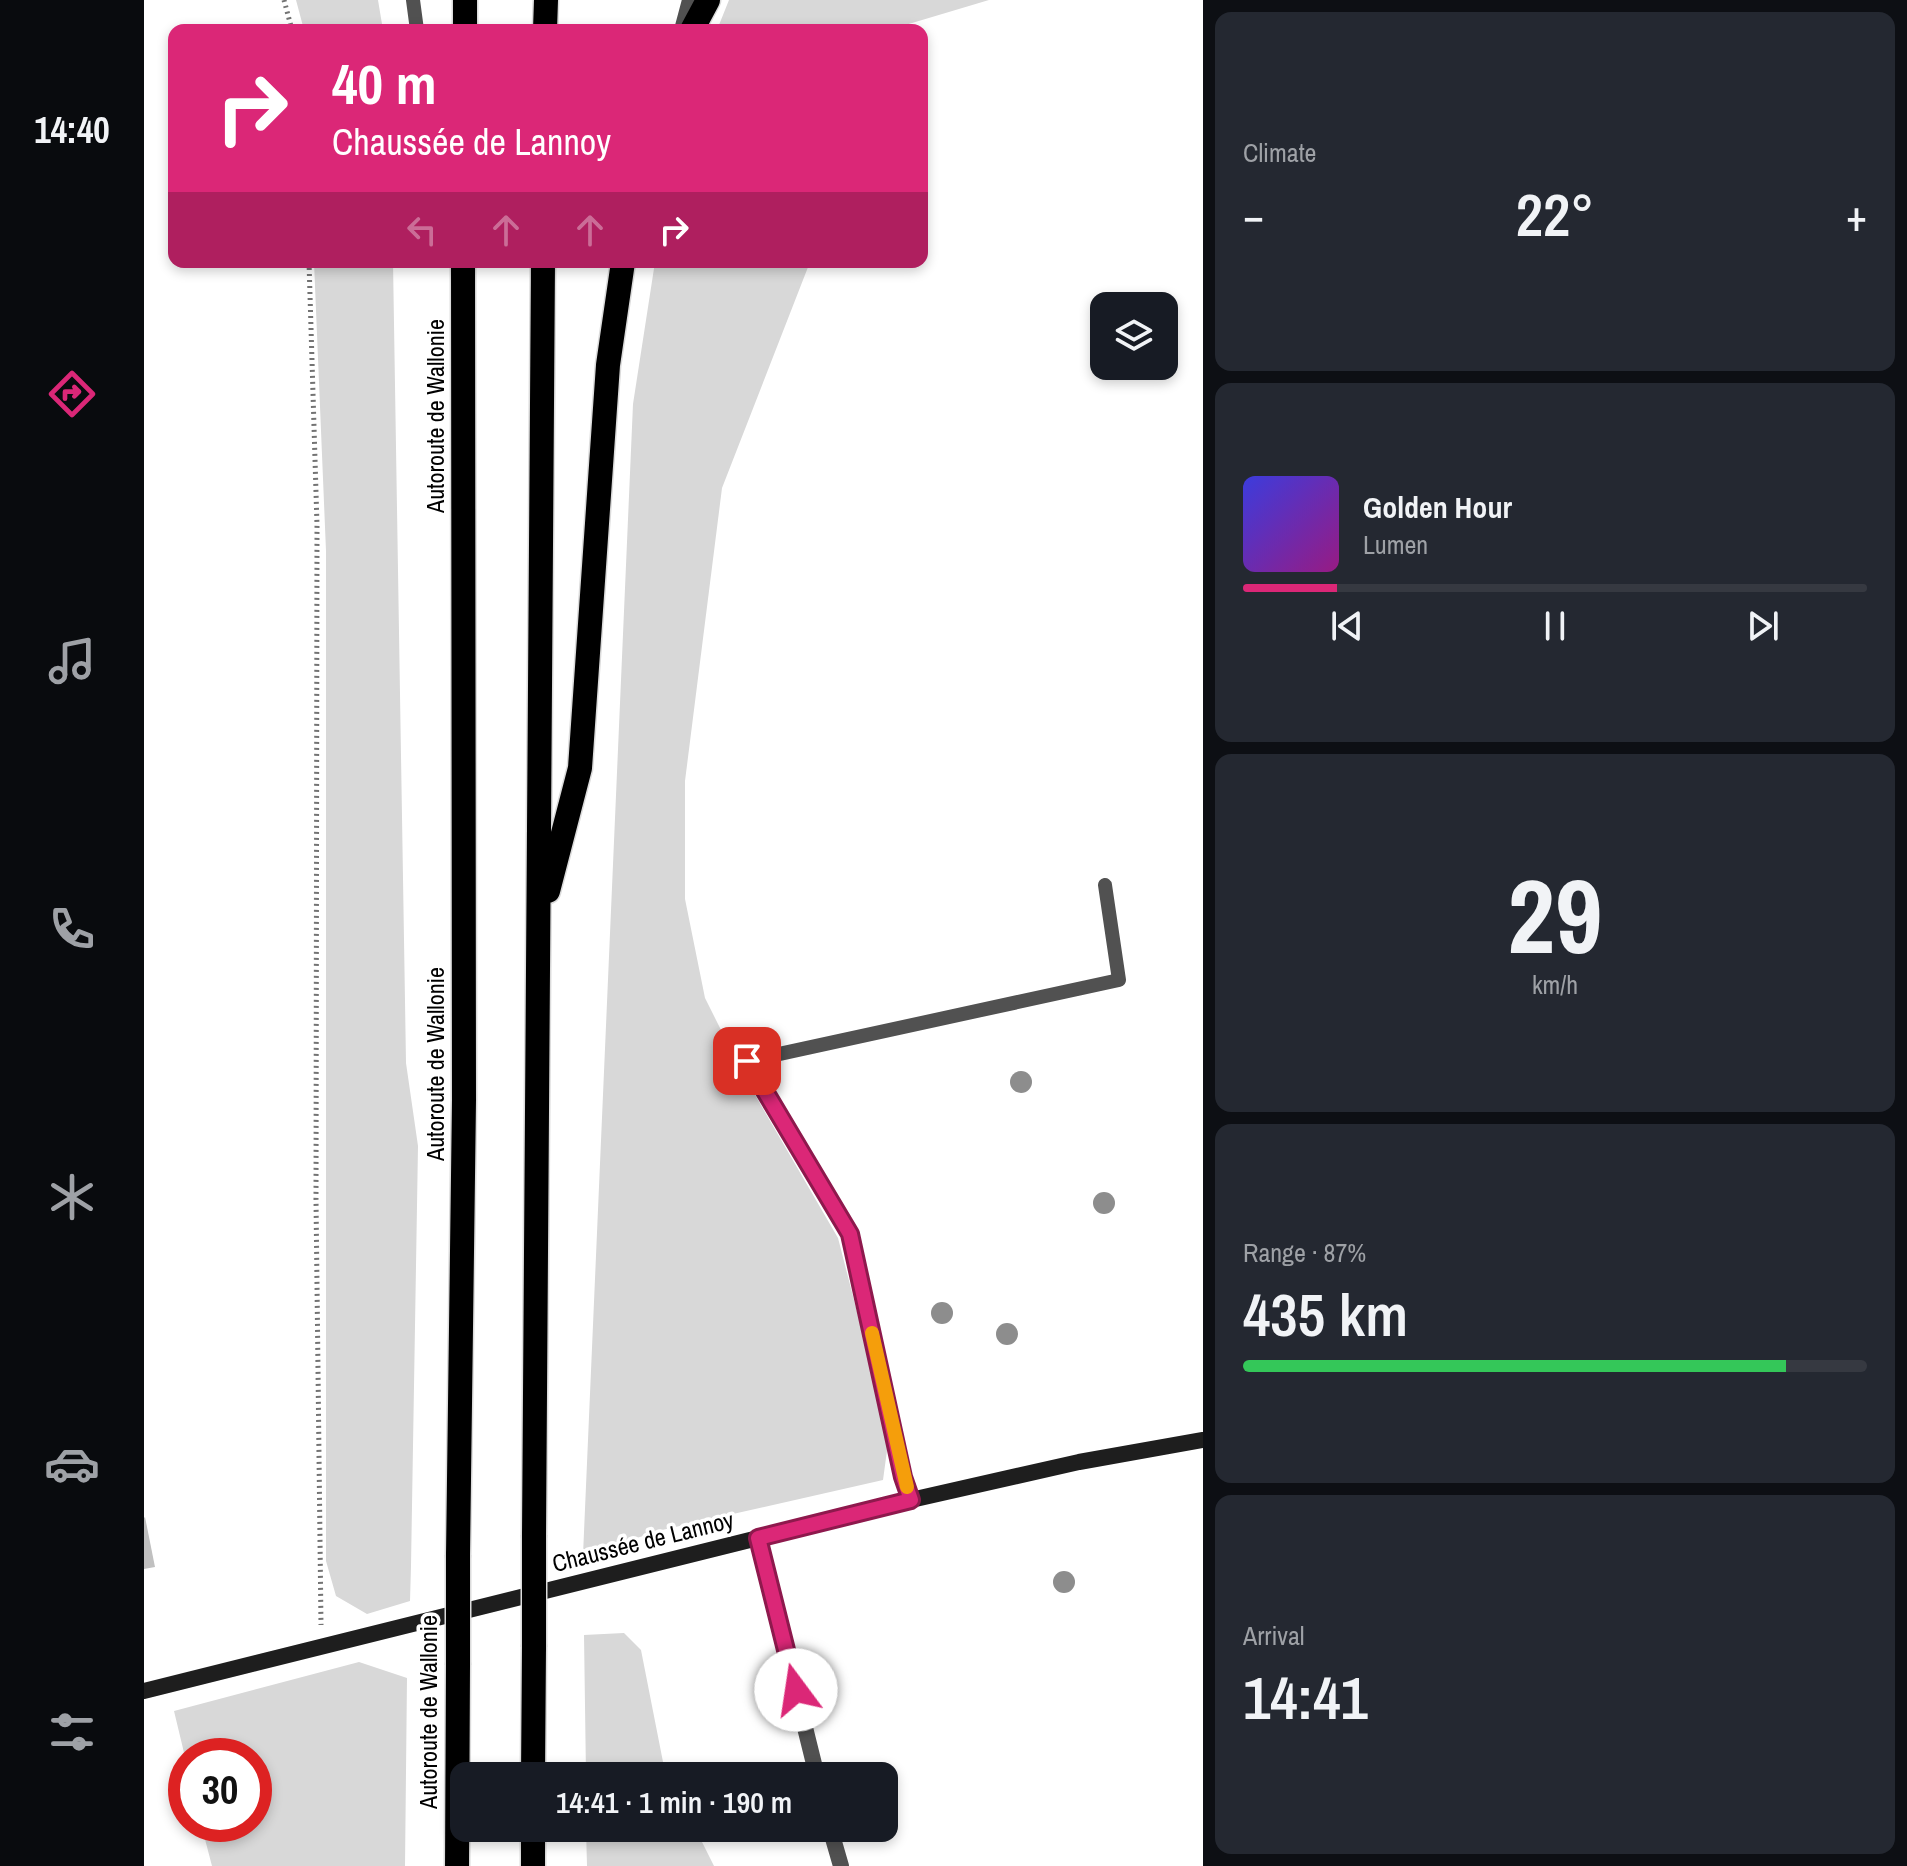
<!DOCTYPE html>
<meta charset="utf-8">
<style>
:root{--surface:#171b24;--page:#242831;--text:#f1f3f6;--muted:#9ea1a6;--line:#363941;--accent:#db2777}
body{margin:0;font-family:"Archivo Narrow",sans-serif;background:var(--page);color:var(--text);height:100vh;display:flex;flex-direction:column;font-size:30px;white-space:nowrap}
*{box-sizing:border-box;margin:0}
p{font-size:26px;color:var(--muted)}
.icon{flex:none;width:44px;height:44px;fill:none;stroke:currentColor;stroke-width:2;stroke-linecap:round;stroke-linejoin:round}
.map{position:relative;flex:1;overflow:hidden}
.sheet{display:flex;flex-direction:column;gap:12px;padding:12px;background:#0d0f14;width:704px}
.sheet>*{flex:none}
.guide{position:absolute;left:24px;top:24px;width:760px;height:244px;border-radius:16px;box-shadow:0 4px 12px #0003;background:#db2777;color:#fff;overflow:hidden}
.controls{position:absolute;left:946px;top:292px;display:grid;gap:16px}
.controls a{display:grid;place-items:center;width:88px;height:88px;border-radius:16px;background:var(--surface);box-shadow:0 4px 12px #0003;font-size:40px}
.speed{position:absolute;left:24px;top:1738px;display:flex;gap:16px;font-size:40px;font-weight:700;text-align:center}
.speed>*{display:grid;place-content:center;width:104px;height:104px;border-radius:50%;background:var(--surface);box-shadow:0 4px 12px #0003;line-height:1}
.speed .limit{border:12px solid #d22;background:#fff;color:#111}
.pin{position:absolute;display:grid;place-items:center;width:68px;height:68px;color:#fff;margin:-34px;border-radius:16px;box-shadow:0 4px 12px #0006}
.me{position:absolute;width:88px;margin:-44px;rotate:346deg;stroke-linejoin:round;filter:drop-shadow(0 0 6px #0008)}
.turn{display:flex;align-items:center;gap:28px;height:168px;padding:0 32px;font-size:36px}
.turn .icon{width:104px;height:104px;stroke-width:2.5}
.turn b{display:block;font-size:56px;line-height:68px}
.lanes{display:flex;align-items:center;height:76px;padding:0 32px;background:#0003;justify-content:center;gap:40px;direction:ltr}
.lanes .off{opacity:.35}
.big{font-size:60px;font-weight:600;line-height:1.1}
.sheet .tile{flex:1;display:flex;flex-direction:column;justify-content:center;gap:12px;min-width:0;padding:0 28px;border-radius:16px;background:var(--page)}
.sheet .dial{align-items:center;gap:0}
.dial b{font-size:104px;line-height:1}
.song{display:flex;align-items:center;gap:24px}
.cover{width:96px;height:96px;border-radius:12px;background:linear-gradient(135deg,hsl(240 70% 55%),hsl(310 70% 35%))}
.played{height:8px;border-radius:4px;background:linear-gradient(90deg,var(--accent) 15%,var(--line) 15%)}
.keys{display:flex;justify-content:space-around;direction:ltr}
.heat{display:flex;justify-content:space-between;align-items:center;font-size:44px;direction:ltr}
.charge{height:12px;border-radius:6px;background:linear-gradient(90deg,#34c759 87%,var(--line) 0)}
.trip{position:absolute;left:306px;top:1762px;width:448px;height:80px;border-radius:16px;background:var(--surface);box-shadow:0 4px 12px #0003;font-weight:600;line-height:80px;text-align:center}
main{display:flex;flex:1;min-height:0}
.tab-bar{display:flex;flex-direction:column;width:144px;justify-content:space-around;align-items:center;background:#090b0e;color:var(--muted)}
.tab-bar .icon{width:56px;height:56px}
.tab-bar .active{color:var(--accent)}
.tab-bar b{font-size:36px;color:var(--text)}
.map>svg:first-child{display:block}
.green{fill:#d8d8d8}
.building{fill:#c0c0c0}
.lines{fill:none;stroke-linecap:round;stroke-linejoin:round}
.motorway-casing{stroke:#dbdbdb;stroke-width:27}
.path{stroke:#737373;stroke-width:5;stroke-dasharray:2 4;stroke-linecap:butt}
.service{stroke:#515151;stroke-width:14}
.minor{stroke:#515151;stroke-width:16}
.secondary{stroke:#1e1e1e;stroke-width:16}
.motorway{stroke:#000;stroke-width:24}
.motorway-bridge-casing{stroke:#dbdbdb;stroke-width:27;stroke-linecap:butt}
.motorway-bridge{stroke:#000;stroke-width:24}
.tree{fill:#8d8d8d}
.route-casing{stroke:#8e194d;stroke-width:20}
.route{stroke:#db2777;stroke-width:14}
.slow{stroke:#f59e0b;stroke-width:14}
.labels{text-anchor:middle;stroke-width:7;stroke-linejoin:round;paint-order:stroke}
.street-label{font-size:24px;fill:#000;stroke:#fff}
</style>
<main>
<nav class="tab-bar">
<b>14:40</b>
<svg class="icon active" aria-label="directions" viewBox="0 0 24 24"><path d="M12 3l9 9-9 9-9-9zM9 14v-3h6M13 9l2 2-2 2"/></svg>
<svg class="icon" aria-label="music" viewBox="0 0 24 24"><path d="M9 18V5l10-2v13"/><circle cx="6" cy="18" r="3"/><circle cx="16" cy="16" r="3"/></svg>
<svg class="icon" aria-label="phone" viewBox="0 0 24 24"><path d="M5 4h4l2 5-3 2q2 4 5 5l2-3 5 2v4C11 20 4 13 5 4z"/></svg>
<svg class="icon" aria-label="climate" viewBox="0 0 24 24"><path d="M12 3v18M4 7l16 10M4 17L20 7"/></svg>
<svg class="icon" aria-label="car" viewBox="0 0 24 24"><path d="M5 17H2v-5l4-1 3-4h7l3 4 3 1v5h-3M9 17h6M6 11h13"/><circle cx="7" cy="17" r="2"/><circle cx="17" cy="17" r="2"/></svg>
<svg class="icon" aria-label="filters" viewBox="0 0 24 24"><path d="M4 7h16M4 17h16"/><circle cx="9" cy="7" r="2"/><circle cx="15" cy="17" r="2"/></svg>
</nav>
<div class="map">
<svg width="1059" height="1866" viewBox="0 0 1059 1866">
<rect width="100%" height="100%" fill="#fff"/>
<path class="green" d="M152,0H234L239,30H160Z
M585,0H845L758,26L757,30H573Z
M170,262H249L262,1063L274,1146L267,1566L266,1601L223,1614L192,1596L182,1561V551Z
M511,262H666L578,488L541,781V899L561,998L600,1076L694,1238L745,1436L739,1480L518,1530L439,1555L489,404Z
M480,1633L497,1650L520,1767L524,1776H442L440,1635Z
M215,1662L263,1678L261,1866H68L57,1824H110V1756H42V1761L30,1711Z
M442,1828H551L570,1866H443Z"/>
<path class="building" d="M1,1517L11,1567L0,1569V1518Z"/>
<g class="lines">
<g class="motorway-casing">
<path id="motorway" d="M321,30V0
M401,30L402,0
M548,30L564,0
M404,891L436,768L464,365L479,262
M390,1535L399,262
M314,1555L320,1100L319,262
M389,1776L390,1647
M313,1866L314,1665
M389,1866V1828"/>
</g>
<path class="path" d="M140,0L148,30
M165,262L173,525L172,1199L177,1625"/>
<path class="service" d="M269,0L273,30
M537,30L545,0
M603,1061L975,980L961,885"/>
<path class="minor" d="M603,1061L706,1234L759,1477L767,1500
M614,1538L673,1776
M686,1828L697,1866"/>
<path class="secondary" d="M0,1691L767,1500L935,1462L1059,1440"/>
<use href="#motorway" class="motorway"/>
<g class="motorway-bridge-casing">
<path id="motorway-bridge" d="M314,1555V1665
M390,1647V1535"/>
</g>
<use href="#motorway-bridge" class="motorway-bridge"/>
</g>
<g class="tree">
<circle cx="877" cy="1082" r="11"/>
<circle cx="960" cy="1203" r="11"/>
<circle cx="798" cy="1313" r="11"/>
<circle cx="863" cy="1334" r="11"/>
<circle cx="920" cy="1582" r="11"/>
</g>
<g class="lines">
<g class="route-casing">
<path id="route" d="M603,1061L706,1234L759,1477L767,1500L614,1538L652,1690"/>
</g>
<use href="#route" class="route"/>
<path class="slow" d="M728,1333L763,1487"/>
</g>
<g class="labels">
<g class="street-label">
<text transform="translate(292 416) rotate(-90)" y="8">Autoroute de Wallonie</text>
<text transform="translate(292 1064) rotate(-90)" y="8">Autoroute de Wallonie</text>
<text transform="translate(499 1542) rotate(-14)" y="8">Chaussée de Lannoy</text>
<text transform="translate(285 1712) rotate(-90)" y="8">Autoroute de Wallonie</text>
</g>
</g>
</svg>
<div class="controls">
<a><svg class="icon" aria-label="layers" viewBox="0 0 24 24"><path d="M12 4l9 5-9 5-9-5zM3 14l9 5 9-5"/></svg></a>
</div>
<div class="speed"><div class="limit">30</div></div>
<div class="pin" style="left:603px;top:1061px;background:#d93025"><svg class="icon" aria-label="arrive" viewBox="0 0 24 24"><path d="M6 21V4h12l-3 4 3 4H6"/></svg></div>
<svg class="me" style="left:652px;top:1690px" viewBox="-20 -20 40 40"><circle r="19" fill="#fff"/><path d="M0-13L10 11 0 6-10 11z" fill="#db2777"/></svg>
<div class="trip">14:41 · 1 min · 190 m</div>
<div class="guide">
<div class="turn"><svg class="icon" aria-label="right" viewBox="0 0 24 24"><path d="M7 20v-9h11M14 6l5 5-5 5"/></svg><div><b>40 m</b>Chaussée de Lannoy</div></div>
<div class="lanes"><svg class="icon off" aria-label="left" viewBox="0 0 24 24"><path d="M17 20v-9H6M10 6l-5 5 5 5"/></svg><svg class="icon off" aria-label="ahead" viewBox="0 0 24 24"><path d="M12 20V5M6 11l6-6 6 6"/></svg><svg class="icon off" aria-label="ahead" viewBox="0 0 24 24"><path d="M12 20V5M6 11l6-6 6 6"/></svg><svg class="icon" aria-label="right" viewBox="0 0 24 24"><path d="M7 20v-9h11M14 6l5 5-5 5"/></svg></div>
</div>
</div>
<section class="sheet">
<div class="tile"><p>Climate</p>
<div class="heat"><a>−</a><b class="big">22°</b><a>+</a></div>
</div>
<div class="tile">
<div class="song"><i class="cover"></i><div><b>Golden Hour</b><p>Lumen</p></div></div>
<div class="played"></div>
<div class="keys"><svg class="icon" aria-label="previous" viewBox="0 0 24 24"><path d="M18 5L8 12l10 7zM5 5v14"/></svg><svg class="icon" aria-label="pause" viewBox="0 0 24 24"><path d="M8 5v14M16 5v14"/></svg><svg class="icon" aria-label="next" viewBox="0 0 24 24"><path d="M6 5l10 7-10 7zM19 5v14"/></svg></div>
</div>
<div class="tile dial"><b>29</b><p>km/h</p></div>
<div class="tile"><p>Range · 87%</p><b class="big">435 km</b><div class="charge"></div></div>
<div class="tile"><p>Arrival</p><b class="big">14:41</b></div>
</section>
</main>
